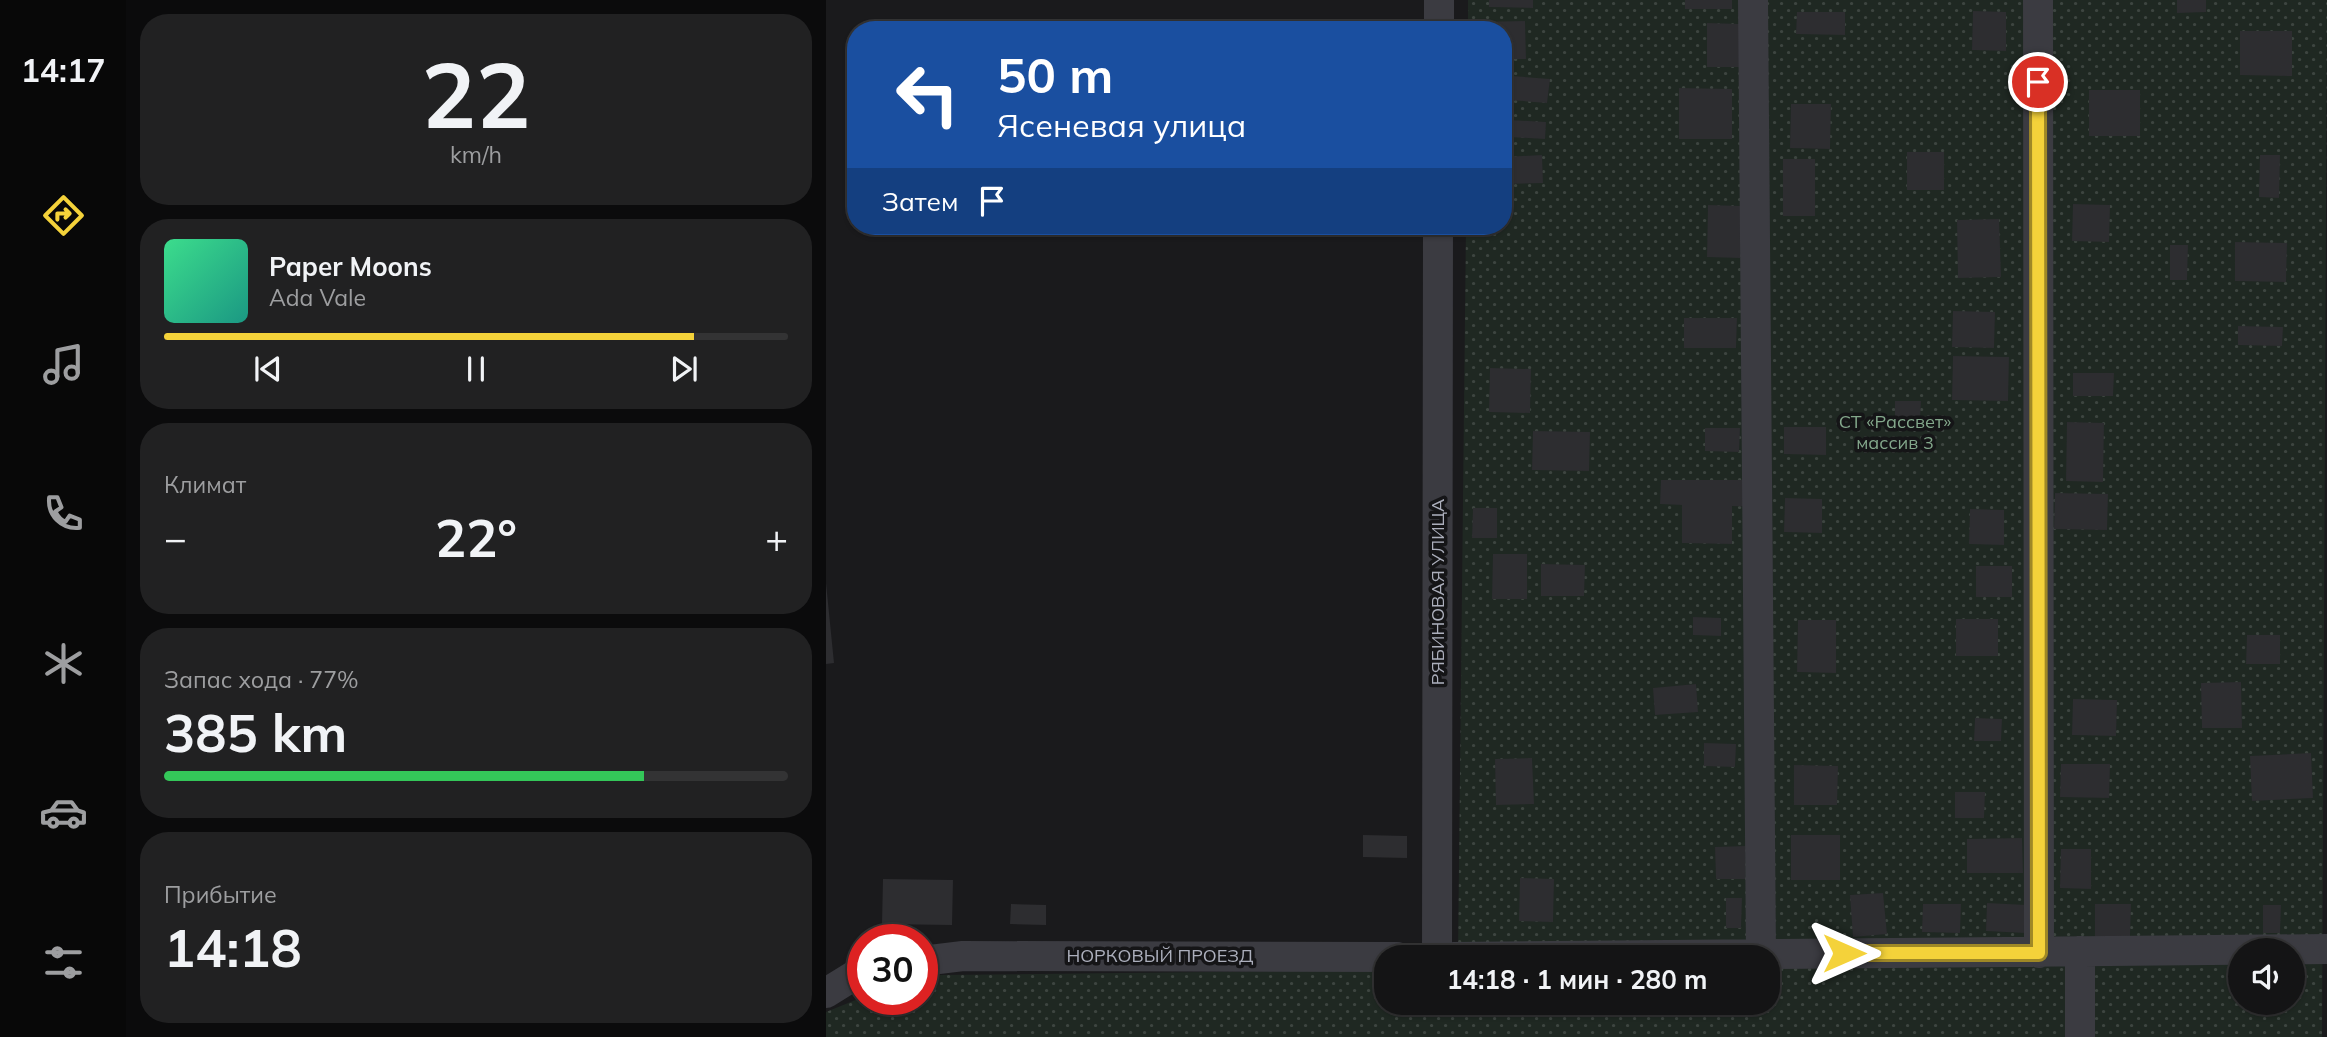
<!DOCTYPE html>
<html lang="ru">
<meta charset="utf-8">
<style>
:root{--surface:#141415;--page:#212122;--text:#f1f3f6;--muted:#9d9ea0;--line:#333334;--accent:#f4d23a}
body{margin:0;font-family:Mulish,sans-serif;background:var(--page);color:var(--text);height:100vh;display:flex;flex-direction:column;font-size:26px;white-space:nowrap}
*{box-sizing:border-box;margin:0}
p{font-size:23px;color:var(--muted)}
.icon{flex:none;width:38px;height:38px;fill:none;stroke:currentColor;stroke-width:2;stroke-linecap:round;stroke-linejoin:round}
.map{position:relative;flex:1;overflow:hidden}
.panel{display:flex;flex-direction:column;gap:14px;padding:14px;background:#0b0b0c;width:700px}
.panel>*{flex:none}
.top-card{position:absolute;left:21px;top:21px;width:665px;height:214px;border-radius:28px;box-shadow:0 2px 5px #0004,0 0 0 2px var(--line);background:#1a4fa0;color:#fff;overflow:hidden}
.fabs{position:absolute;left:1402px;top:938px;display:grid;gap:14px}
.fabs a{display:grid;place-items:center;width:77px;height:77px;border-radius:50%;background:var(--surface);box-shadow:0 2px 5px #0004,0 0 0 2px var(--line);font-size:35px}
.speed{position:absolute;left:21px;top:924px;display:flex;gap:14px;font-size:35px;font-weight:700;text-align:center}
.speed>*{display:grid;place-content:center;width:91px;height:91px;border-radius:50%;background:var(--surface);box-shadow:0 2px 5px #0004,0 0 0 2px var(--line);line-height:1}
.speed .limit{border:10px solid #d22;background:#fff;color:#111}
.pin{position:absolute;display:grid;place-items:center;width:60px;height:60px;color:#fff;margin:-30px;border:4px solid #fff;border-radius:50%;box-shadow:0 2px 7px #0007}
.me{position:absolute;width:77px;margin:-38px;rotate:90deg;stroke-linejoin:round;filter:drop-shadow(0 0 5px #0008)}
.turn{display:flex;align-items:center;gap:24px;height:147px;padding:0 35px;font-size:32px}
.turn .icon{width:91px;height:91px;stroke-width:2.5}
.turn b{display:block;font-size:49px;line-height:60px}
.then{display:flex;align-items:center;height:66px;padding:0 35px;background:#0003;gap:14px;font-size:26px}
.big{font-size:52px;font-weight:700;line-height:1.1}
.panel .card{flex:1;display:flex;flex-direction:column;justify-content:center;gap:10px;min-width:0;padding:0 24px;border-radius:28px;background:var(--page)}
.panel .dial{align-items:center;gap:0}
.dial b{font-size:91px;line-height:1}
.song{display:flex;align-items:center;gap:21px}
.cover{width:84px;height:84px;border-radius:10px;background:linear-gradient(135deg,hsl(150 70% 55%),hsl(170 70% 35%))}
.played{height:7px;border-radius:4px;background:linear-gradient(90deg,var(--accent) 85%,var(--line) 85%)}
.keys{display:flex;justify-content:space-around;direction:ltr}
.heat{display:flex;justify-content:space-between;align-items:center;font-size:38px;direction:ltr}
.charge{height:10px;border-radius:5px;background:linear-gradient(90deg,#34c759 77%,var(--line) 0)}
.trip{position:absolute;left:548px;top:945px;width:406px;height:70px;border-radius:28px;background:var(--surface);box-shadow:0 2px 5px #0004,0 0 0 2px var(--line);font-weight:700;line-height:70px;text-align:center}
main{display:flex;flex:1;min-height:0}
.dock{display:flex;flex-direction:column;width:126px;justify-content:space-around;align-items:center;background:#080808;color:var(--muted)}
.dock .icon{width:49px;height:49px}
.dock .selected{color:var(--accent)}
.dock b{font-size:32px;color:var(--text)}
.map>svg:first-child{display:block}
.garden{fill:url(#garden-dots);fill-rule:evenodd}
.building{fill:#2d2d30}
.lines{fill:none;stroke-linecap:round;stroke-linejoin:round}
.street{stroke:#3b3b41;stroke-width:30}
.route-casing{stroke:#9f8826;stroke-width:18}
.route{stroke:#f4d23a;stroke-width:12}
.labels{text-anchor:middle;stroke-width:7;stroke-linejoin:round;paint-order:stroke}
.park-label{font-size:18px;fill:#83a78b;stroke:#151517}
.street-label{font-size:18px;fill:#acafbc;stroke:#151517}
</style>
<main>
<nav class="dock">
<b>14:17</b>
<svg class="icon selected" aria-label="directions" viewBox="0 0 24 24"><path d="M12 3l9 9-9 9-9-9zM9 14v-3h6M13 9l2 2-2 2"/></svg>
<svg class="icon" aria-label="music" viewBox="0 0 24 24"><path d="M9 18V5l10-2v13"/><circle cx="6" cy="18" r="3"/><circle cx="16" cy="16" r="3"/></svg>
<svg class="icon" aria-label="phone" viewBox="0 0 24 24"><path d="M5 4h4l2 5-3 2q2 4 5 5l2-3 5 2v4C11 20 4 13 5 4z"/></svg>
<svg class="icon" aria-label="climate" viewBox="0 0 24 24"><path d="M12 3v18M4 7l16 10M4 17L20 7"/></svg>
<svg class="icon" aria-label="car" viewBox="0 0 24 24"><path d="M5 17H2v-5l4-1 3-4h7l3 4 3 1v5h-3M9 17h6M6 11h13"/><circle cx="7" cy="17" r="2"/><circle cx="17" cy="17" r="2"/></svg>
<svg class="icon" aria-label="filters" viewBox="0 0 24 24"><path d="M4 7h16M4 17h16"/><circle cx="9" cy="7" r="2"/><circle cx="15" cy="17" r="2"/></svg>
</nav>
<section class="panel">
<div class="card dial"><b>22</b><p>km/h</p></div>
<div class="card">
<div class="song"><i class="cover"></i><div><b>Paper Moons</b><p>Ada Vale</p></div></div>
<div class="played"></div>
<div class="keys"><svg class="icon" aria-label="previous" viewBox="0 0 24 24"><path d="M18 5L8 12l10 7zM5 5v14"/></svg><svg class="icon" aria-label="pause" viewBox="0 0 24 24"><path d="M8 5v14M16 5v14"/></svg><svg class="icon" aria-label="next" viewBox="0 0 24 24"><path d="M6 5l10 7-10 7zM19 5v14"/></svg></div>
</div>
<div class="card"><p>Климат</p>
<div class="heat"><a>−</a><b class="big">22°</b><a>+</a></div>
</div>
<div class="card"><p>Запас хода · 77%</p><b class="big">385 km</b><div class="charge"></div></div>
<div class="card"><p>Прибытие</p><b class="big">14:18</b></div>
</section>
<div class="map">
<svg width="1501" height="1037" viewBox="0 0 1501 1037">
<defs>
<pattern id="garden-dots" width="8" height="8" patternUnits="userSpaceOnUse" patternTransform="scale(1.75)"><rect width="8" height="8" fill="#1f2822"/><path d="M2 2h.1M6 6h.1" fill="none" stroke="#3d4540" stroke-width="1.8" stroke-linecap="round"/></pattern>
</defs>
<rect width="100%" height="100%" fill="#1a1a1c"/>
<path class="garden" d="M642,0H1501L1496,1037H0V1012L37,997L96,999V980L114,975L560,970V1003H942V957H632L640,226H677V30H642ZM1414,950H1466V1003H1414Z"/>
<path class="building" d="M663,0H707V8L663,7Z
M859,0H906V9H859Z
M1351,0H1380V12L1351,13Z
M1147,11L1180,12V51L1146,50Z
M971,12H1019V35L970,34Z
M699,21L700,59H677V30H646V22Z
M881,23L914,24V67H881Z
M1414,31H1466V76L1414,75Z
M686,76L724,79L721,103L684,100Z
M853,88L906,89V139H853Z
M1263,90H1314V136H1263Z
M965,104H1005L1004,149L964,148Z
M684,120L720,122L719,139L683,137Z
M1081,152H1118V190H1081Z
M716,155L717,183L677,184V157Z
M1434,155H1454L1453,198L1433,197Z
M957,159H989V216H957Z
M1247,204L1284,205L1283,242L1246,241Z
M882,205L915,206L914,258L881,257Z
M1173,219L1175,277L1132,278L1131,220Z
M1409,242L1461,243L1460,282L1409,281Z
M1344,245H1362L1361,280H1344Z
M1127,311L1169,312L1168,348L1126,347Z
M858,318H911L910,348H858Z
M1412,326L1457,327L1456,346L1412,345Z
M1127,356L1183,357L1182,401L1126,400Z
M664,368L705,369L704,413L663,412Z
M1247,373H1288L1287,396H1247Z
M1069,401H1095L1094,419H1069Z
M1241,422L1278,423L1277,482L1240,481Z
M958,427H1000V455L958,454Z
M879,428H914L913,452L879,451Z
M707,431L764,432L763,471L706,470Z
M835,480H928V507L906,506V544L856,543V505L834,504Z
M1229,493L1282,494L1281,530L1228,529Z
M959,498L996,499V533L958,532Z
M647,508H671V538H646Z
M1144,509L1178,510V545L1143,544Z
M667,554H701V599H666Z
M715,564L759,565L758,596H715Z
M1150,566H1186V597H1150Z
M0,583L8,663L0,664Z
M867,617L895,618V636L867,635Z
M1130,619H1172V656H1130Z
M972,620H1010V673L971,672Z
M1421,635H1454V664H1420Z
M1415,682L1416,728H1376L1375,683Z
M870,684L872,712L829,715L827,688Z
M1247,699L1291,700L1290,736L1246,735Z
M1149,718L1176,719L1175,741H1148Z
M878,743L910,744L909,767L878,766Z
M1485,753L1487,798L1426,801L1424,756Z
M706,758L708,804L670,805L669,759Z
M1235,764H1284L1283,798L1234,797Z
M968,765L1012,766L1011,805H968Z
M1129,792H1159L1158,818H1129Z
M537,835L581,836V858L537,857Z
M965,835H1014V880H965Z
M1196,838L1197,873H1141V839Z
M919,846V879H890L889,847Z
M1235,849H1265V889L1234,888Z
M694,878L728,879L727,922L693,921Z
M57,879L127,880L126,925L56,924Z
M1057,893L1061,934L1027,937L1024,895Z
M900,898H916L915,928H900Z
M1161,903L1201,905L1199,933L1160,931Z
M185,904L220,905V925L184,924Z
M1097,904H1135L1134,933L1096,932Z
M1269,904H1305L1304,937H1269Z
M1437,905H1455L1454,933H1437Z"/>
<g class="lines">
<path class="street" d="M927,0L935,953
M1212,0L1213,953
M613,30V0
M1254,951V1037
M611,957L612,226
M628,957L1501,949
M96,961L137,956L571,957
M0,993L37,970"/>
</g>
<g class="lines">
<g class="route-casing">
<path id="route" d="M1018,953H1213L1212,82"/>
</g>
<use href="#route" class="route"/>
</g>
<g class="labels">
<g class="park-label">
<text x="1069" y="428">СТ «Рассвет»<tspan x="1069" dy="21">массив 3</tspan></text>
</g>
<g class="street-label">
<text transform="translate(612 592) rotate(-90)" y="6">РЯБИНОВАЯ УЛИЦА</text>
<text x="334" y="962">НОРКОВЫЙ ПРОЕЗД</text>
</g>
</g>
</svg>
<div class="fabs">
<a><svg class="icon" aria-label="sound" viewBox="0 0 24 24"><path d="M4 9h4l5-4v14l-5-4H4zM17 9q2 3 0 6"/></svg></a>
</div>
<div class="speed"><div class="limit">30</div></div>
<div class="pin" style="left:1212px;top:82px;background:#d93025"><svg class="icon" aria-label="arrive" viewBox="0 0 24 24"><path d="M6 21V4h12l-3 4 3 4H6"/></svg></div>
<svg class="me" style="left:1018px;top:953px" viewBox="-20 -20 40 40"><path d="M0-17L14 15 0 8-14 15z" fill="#f4d23a" stroke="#fff" stroke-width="4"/></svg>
<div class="trip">14:18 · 1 мин · 280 m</div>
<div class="top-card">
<div class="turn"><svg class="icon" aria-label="left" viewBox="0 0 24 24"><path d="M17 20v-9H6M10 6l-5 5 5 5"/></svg><div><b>50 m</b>Ясеневая улица</div></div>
<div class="then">Затем<svg class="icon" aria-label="arrive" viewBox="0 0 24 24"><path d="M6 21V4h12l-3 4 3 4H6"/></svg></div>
</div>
</div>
</main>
